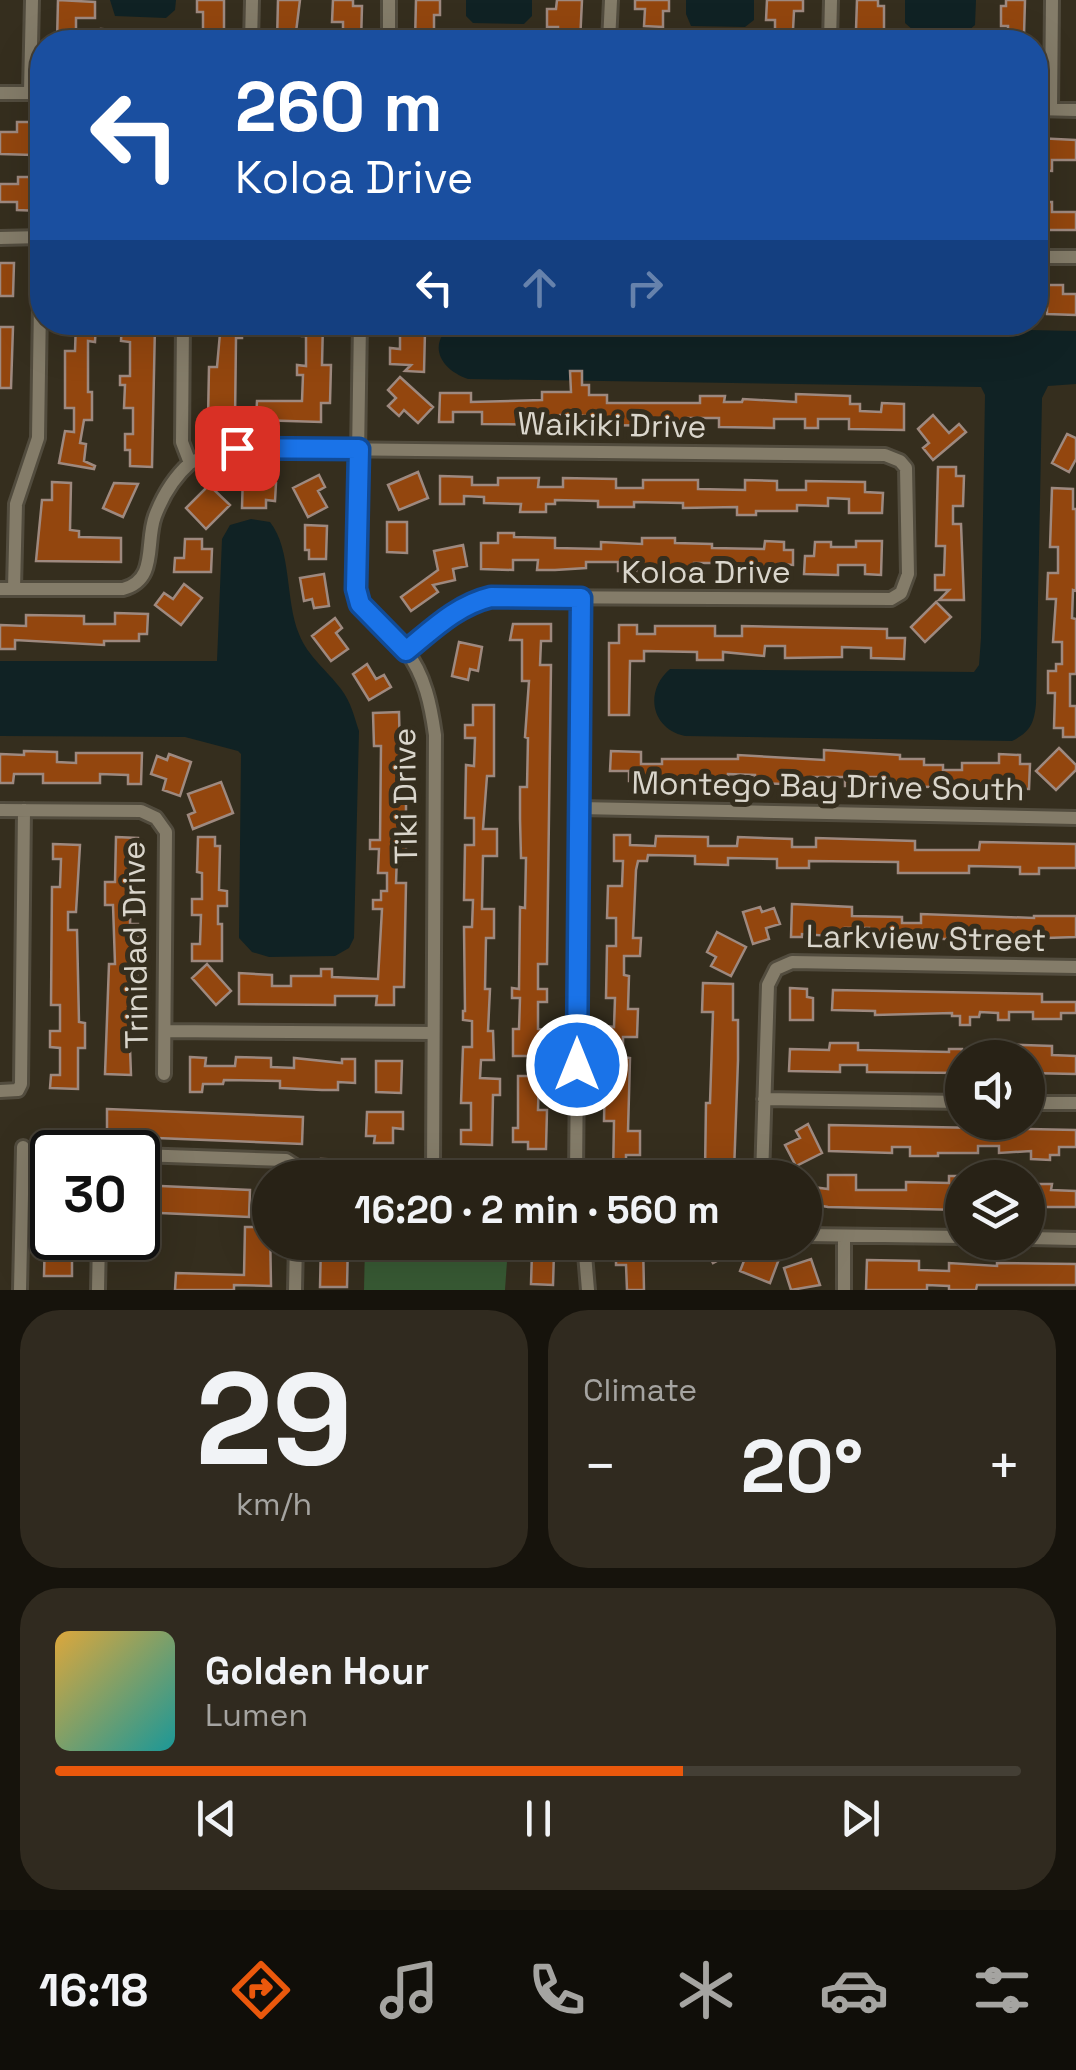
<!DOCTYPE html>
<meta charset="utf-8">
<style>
:root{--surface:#282216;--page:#302a1f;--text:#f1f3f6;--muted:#a5a4a1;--line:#443f35;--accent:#ea580c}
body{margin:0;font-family:"Space Grotesk",sans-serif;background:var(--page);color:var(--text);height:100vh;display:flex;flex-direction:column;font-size:38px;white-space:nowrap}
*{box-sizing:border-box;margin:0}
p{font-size:32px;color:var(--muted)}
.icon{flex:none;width:55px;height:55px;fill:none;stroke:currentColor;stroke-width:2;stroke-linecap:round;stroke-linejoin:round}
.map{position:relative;height:1290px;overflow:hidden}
.sheet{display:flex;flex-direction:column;gap:20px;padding:20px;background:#16130c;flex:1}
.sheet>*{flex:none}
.hud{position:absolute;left:30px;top:30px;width:1018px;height:305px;border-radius:40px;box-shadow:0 10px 40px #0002,0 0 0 2px var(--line);background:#1a4fa0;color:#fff;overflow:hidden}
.buttons{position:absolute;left:945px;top:1040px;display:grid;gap:20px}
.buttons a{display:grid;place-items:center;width:100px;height:100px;border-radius:50%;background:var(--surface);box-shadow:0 10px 40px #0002,0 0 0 2px var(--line);font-size:50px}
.speed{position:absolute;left:30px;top:1130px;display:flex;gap:20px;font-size:50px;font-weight:700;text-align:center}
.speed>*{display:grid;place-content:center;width:130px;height:130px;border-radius:50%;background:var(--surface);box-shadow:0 10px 40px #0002,0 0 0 2px var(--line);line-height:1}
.speed .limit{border:5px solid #111;border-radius:15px;background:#fff;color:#111}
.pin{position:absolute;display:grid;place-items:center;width:85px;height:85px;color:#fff;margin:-42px;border-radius:20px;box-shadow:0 5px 15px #0006}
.me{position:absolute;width:110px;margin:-55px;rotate:0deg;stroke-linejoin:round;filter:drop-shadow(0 0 8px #0008)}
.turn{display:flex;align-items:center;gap:35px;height:210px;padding:0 40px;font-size:45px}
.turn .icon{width:130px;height:130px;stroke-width:2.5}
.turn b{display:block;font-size:70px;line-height:85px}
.lanes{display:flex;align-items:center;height:95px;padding:0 40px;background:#0003;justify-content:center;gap:50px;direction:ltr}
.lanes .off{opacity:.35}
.big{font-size:75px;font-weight:700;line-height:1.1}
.sheet .tile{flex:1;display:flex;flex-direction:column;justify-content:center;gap:15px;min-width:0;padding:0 35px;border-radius:40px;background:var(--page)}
.sheet .dial{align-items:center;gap:0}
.dial b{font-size:130px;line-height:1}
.song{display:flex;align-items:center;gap:30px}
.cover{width:120px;height:120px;border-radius:15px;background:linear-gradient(135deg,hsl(40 70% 55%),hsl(180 70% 35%))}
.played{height:10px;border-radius:5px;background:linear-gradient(90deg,var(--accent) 65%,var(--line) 65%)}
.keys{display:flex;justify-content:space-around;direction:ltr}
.heat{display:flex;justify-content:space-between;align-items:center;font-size:55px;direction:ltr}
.sheet .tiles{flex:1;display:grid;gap:20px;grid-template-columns:1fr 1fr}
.tile:last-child{grid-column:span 2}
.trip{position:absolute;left:252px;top:1160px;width:570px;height:100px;border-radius:50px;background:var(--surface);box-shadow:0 10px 40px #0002,0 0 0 2px var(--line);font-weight:700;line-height:100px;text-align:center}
.dock{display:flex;height:160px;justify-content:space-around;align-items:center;background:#100e09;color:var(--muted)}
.dock .icon{width:70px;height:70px}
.dock .active{color:var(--accent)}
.dock b{font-size:45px;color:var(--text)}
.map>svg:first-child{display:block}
.green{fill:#385a34}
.water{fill:#102224}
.building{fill:#93460e;stroke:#9e897f;stroke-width:2.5}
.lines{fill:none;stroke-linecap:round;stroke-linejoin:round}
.minor-casing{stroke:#524c3e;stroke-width:18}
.minor{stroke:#847c69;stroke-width:12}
.route-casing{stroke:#114b97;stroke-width:25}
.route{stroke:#1a73e8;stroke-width:18}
.labels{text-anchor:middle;stroke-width:10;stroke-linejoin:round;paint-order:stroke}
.street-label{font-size:32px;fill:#dad6cc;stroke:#352e1e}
</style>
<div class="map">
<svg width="1076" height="1290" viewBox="0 0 1076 1290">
<rect width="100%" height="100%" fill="#352e1e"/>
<path class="green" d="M365,1245L508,1247L505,1290H364Z"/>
<path class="water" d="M110,0H176L175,10L166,18L115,16Z
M466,0H532V16L524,24L473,23L466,16Z
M686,0H754V20L745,27L691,26L686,14Z
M905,0H976L975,25L968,31L913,30L905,23Z
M455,322L673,323L1076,331V384L1048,386L1042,398L1036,704C1034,724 1030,732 1012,741L685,736C651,729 644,691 670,669L974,672L979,665L981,638L985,395L981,387L468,379C439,369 426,343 455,322Z
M251,519L270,522C292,550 285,600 299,634C308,657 327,670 341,689C351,702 354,716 359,731L354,938L349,948L335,956L269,957L252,952L239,938L241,754L238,751L185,737L0,736V661H217L222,539L230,525Z"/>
<path class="building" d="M58,0L95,2V18H76V42H57Z
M197,0H224V42H203V12H197Z
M278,0H300L296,32L304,33V42H277Z
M333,0H353V6H362L361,42H343V22H332Z
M416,0H440V15H434V42H415Z
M557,0H582L580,42H558V27H547V9H556Z
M635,0H669V11H663V27L644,26L645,9H635Z
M767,0H803V11H794L793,30L775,29V20H766Z
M857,0H878V6H884V31L856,30Z
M1006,0H1025L1024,35L1008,34V26H1001V6H1006Z
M101,29L163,34L162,42H101Z
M17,122H42V148L33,147V155L0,154V132H17Z
M1036,138L1076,140V160H1052V171L1035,170Z
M18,177H33V189H42V211L17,210V202H0V184H18Z
M1035,202H1052V212H1076V230H1037Z
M0,263H14L13,296H0Z
M1035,285H1063V294H1076V315L1047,314V308H1035Z
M76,322H96L95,342L88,341V392H92V420H84L80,443L86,444L84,461L95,466L94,469L59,463L65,431L74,432V408H65V351H75Z
M122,322L155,325L152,467L130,466V450H125V434H133V408H124L125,385H120V376H130V342L121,341Z
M221,322H242V338H236L235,421L208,420L209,367H217Z
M302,322H323L322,365H331L330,403H321V422L256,420L257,401H302L303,375H297V365L306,366V336H302Z
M0,327H13L11,388H0Z
M400,330L425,331L424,372L405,371L411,365L390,364V348L400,349Z
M570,371H582V385H589V395H607V403H700V396H725L724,402H742L743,399L796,402V394L850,396V404H860V411L881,412L882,403L904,404V430L849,429V419H818V428H805V419H774V428L719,427V418H688V426L587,425V416L560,415L559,425L482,424V412H453V422H439L440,393H471V402L542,400V392H571Z
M400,377L433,407L418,423L404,410L399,416L388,406L396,398L388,390Z
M933,415L949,433L959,424L966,432L933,460L923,448L929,443L918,429Z
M1067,434L1076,438V459L1069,472L1052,463Z
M938,467H956V476H964L963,506H953V524H961L964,600H939L949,590H935V575H944L945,546H936Z
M418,472L428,498L399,510L388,485Z
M243,473L256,474V482L276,483L275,501L266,500V508H242Z
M319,475L325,487L318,491L327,507L308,517L293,488Z
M440,476L472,477V485H498V478H539L538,487H563V478L616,479V488H643V480H698V489L745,490V480L777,481V490H806V481L865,482V492L883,493L882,513H849V499L828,498V506L797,505V511H756V515H737V507L683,508V503L634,502V507H598V501L555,500V504H546V512H520L521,504L484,503V497L464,496V504H440Z
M52,482L71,483L70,530L79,531V537L121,538V562L36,561L42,500H52Z
M114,483L138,484L123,517L103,508Z
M209,485L230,505L206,529L186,508Z
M1052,488L1073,489V509H1076V591L1073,590L1072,618L1076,619V674H1070V706H1076V737H1063V728H1054L1055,693H1048V671H1056V664H1062V642H1053L1056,599H1047L1048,573H1058V547H1050Z
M387,522H407V553L387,552Z
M305,525L327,526L326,559H309V550H305Z
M498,533H514V537L555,538V548L601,549V542L642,544V538H675V543L712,544V548L764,549L765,541L784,542V550H793V565L779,564V573H723V563H694L693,572L618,571V562H586V568L555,570H537L538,560H513V570L481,569V543H498Z
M185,539H202V549H212L211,572H174L175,558H184Z
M856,541H882L881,575L865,574V565H838V575L804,574L805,556H814L815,542H831V547H856Z
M463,545L467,566L453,569L455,580L433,585L438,592L411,611L401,597L438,570L434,551Z
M324,574L329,606L314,608L312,599L304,601L300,578Z
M184,584L202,598L181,625L155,605L164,593L173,599Z
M936,602L951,617L925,642L911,627Z
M115,613L148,614L147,634H139V641H104V645L15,640V649H0V625L26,626V615L84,616V624H115Z
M335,618L342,628L336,633L348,649L331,661L312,636Z
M513,624H551V641H541L540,665H551L547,964H538V989H547V1002H538V1029L546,1030L545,1047H536V1056H513V1029H519L520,998H512V988L519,989L520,907L525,908L526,858H521L520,819V787H527L528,738L525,737L529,681H522V640H510Z
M619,625H637V634H655V626H715V636H742V626L887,629V638H905L904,659L871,658V648L842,647V657L785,658V646H765L764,656L723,652V660H697V652L644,651V661H630L629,715H609V643H619Z
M459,642L482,647L478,671L470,669L468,680L452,676Z
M367,664L376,679L384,675L391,687L369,700L353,674Z
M473,705H494V776H487L483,829H497V856H483L482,909H494V938H486L485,989H490L488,1031H493L494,1060H481L480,1078L500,1079V1095H493L492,1145L461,1144V1130H471V1103H461L463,1047H472V1021L463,1020V1011H465L464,927H472L473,900H464L465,845H474V818H465L466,765L474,766L475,738H465V725H473Z
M399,712L400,753H406V856L397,855L396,883H406L404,987H394V1005H376L377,996H335V1005L239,1004V973L272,975V986H291V976H321V969H332V977L378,979L382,909H373V900H381V891H387V873H378L379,849H370V840H380L381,746H374L373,713Z
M1059,748L1076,765V770L1056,790L1036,771Z
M824,750L900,755V759H924V765H943V770H962V763H999V754L1020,755V764H1030L1029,789L885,786V777H857V786H845V777H813V785L755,783V775L728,774V783L629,781V771H610L611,751L641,752V764H662V759H738V755L824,760Z
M24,751L57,752V762L76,763V753H142L141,784H128V775L100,774V783H43V774H14L13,783H0V754L24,755Z
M169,754L191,762L180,796L163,790L166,779L151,774L157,756L167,760Z
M221,782L233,813L193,829L188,815L195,812L188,794Z
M614,835H630V845L655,846L656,836L708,837V846H737L738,837L792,839V847H816V838L915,841V850H979L980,842L1076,844V868H1039V874H1020V867L969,866V873H898V862L809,861V868H777V859L728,858V865L695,864V856L648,855L647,861H638L636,870L633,938H641L640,956H624V975L629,976L628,1009H638L637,1037H623V1057L630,1058L628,1131H640V1155H626V1178H613L614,1121H604L606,1026L614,1027L615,998H606L607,946H616V918H607L608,886H622L623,861H614Z
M116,837L138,838V898H131L130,924H138L137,1021H129L131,1075L105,1074L109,964H115L113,905H105V882H115Z
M198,837H215V846H220L219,890L227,891V906H218V924H222V961H192V944H200L201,915H192V899H202V873L197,872Z
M53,844L80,845L76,912H68V930H77L79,1022L85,1023V1048H78V1089L50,1088L51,1075H60V1048L50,1047V1031H60V1005H51L52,887H60L61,859H53Z
M792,904L852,907V916L902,917V923H921V914L1034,918V916H1076V937L984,940L868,937L869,928H845L846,937L802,934V937H791Z
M760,907L762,912L774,908L780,924L766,928L769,939L753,944L743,912Z
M717,932L746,947L731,976L711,966L716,957L707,952Z
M207,964L231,991L216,1005L192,978Z
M703,983L733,984V1020H738V1060L734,1172H705L706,1103H710L713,1012H702Z
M790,988L807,989V997L813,998V1020H790Z
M833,990L1042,994V1002H1076V1013H1061V1019H1033V1012H1009V1020H998V1013L980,1012L979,1017H970V1025H960V1016H952V1013L875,1015V1011L832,1010Z
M830,1043H858V1050L949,1052V1049H962V1073L867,1072V1065H840V1072L789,1071L790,1049L829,1050Z
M992,1044L1052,1046V1055L1076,1056V1074L1029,1073L1030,1058H992Z
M190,1057L206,1058L205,1066H235L236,1057L271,1058V1067L294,1068V1058L342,1063V1059H355V1083L338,1082V1090H322L280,1088V1081L224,1080L223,1084H203L202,1092H190Z
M376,1061H402L401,1093L376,1092Z
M518,1076H539L538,1110H547L546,1149H528V1142H513V1128H518Z
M107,1109L303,1117L302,1144L107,1136Z
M367,1112H403V1129L393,1128V1143H374L375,1136H366Z
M808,1124L822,1153L796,1166L785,1145L800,1138L796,1131Z
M829,1125L1076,1130V1147H1059V1155H1050V1160L1031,1159V1151L999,1153V1146H978V1153H938V1156H910V1147H892V1153L829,1151Z
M321,1159L349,1160L348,1178H321Z
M828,1175H856V1190H906V1182L949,1183V1176H962V1210L828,1207L805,1203V1186L828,1189Z
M1039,1184H1052L1051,1190L1076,1191V1207H1029V1190H1039Z
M138,1185L250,1190L249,1217L138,1212Z
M245,1227H270L271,1286L234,1285V1290H175L176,1273L244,1275Z
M45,1238H72V1276H44Z
M321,1242H348L347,1287H320Z
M616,1242H643L644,1290H627L626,1265H616Z
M702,1242H753L713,1263Z
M749,1248L779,1259L770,1283L740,1271Z
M532,1252H554L553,1285L531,1284Z
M811,1259L820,1285L791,1290L784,1268Z
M867,1260L919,1261V1270L949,1271V1263L997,1266V1263L1076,1264V1285H977L976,1290H949V1286L927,1285V1290H866Z"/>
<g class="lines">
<g class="minor-casing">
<path id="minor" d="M251,42L252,0
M389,42V0
M609,42L611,0
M830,42L831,0
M30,92L32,0
M0,93H42
M1035,109L1076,110
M1051,109L1052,0
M0,238L42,237
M1035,257H1076
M360,322L356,589C364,616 389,630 406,651C425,675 431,706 435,735L433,1174
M190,463L214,452L237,448L885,455L900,461L906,468L908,574L901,593L891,599L491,597L459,609L406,651
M0,589H123C158,580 145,543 155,516C163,495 173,478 190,463L182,442L183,322
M14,589L16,504L38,438L41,237
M579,808L1076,818
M0,810L141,811L156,818L166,832L164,1074
M165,1031L433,1033
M0,1091L18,1090L21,1084L24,810
M764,1099L962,1102
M1028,1103H1076
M138,1155L286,1160L297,1167V1178
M395,1175H576
M576,1178L581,598
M762,1178L768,985L776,969L792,962L1076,967
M805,1235L962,1237
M1028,1238L1076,1239
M584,1242L588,1290
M20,1290L23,1147
M98,1290L99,1238
M295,1290L296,1242
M844,1290V1236"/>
</g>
<use href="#minor" class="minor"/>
</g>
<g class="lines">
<g class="route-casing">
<path id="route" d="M237,448L359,449L356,589L360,604L406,651C432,630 457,605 491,597L581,598L577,1065"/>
</g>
<use href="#route" class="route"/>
</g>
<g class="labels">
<g class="street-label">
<text transform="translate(612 425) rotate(1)" y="11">Waikiki Drive</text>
<text x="706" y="583">Koloa Drive</text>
<text transform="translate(828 786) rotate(1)" y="11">Montego Bay Drive South</text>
<text transform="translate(405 796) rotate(-91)" y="11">Tiki Drive</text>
<text transform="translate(926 938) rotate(1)" y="11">Larkview Street</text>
<text transform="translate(135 945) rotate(-91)" y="11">Trinidad Drive</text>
</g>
</g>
</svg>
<div class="buttons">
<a><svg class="icon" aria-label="sound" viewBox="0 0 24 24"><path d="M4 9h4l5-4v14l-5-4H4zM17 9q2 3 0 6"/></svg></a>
<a><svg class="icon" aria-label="layers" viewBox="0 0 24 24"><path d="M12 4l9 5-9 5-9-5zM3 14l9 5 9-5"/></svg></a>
</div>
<div class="speed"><div class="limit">30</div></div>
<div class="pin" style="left:237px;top:448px;background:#d93025"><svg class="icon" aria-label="arrive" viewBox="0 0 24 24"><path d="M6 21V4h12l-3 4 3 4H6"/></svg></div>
<svg class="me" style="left:577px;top:1065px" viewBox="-20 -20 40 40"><circle r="17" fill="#1a73e8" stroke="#fff" stroke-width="3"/><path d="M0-11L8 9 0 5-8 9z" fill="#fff"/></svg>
<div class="trip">16:20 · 2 min · 560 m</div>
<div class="hud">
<div class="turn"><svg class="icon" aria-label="left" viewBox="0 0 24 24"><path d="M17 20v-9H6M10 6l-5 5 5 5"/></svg><div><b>260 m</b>Koloa Drive</div></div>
<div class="lanes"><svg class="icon" aria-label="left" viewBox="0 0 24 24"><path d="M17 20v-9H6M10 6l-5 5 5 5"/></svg><svg class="icon off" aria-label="ahead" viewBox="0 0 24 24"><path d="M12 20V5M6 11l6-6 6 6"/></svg><svg class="icon off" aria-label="right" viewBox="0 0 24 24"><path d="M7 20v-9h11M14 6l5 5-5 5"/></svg></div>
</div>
</div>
<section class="sheet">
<div class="tiles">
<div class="tile dial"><b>29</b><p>km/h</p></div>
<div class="tile"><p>Climate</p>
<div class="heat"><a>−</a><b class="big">20°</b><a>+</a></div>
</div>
<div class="tile">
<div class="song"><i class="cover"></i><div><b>Golden Hour</b><p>Lumen</p></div></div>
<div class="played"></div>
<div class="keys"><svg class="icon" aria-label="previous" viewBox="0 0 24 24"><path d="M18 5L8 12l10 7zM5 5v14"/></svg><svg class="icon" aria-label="pause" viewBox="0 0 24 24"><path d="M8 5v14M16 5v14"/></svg><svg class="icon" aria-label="next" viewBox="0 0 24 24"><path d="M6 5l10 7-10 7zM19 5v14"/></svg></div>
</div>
</div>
</section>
<nav class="dock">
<b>16:18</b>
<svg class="icon active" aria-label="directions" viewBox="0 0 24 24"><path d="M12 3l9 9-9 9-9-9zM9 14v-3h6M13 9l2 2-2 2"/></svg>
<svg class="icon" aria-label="music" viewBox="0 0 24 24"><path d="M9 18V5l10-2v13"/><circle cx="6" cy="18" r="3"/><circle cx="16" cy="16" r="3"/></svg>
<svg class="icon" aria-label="phone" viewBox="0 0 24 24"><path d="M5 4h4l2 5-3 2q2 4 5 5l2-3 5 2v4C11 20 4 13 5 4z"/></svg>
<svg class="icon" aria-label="climate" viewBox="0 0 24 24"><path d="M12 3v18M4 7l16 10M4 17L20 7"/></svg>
<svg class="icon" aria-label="car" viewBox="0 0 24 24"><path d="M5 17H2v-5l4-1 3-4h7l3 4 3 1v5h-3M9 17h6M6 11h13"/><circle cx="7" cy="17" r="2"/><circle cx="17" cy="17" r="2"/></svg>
<svg class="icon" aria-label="filters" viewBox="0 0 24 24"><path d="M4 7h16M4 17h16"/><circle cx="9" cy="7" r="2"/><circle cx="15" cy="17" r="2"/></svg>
</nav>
